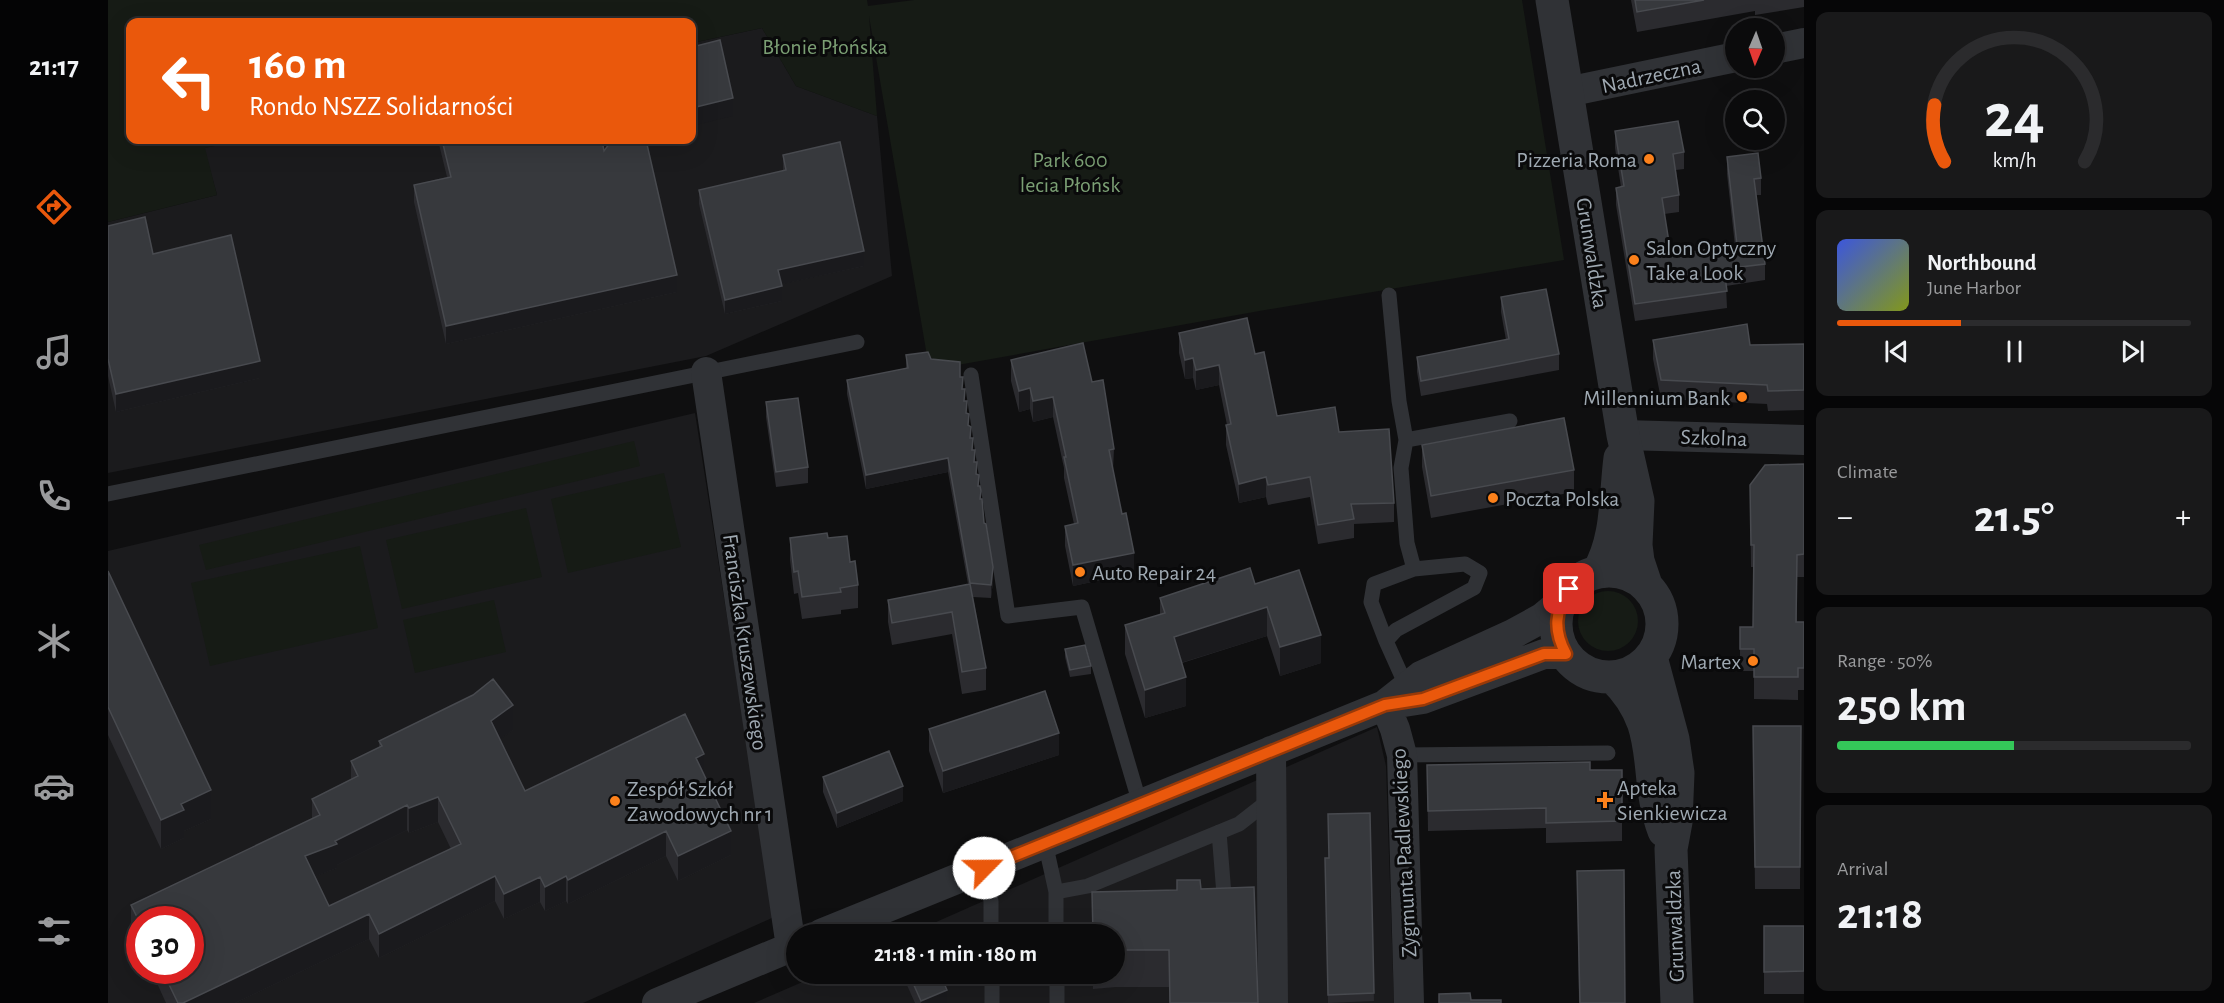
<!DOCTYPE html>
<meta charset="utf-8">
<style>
:root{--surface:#0b0b0c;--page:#19191a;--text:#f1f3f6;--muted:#9a9b9d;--line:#2b2b2d;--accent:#ea580c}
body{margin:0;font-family:"Alegreya Sans",sans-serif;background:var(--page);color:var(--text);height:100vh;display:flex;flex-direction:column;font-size:22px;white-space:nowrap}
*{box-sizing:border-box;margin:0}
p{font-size:20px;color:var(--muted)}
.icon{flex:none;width:33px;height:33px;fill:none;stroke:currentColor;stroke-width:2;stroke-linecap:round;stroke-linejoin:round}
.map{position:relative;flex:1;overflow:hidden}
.sheet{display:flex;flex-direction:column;gap:12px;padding:12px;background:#060607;width:420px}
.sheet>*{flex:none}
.top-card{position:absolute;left:18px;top:18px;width:570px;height:126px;border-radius:12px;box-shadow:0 6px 24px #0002,0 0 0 2px var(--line);background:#ea580c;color:#fff;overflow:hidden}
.needle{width:39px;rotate:182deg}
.buttons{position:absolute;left:1617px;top:18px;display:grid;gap:12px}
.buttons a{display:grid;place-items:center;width:60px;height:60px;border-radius:50%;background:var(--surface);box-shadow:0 6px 24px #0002,0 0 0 2px var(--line);font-size:30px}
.speed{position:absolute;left:18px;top:906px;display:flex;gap:12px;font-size:30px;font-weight:700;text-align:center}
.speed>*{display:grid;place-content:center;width:78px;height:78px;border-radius:50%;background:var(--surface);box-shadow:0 6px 24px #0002,0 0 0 2px var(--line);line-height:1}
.speed .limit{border:9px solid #d22;background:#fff;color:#111}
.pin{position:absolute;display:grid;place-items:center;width:51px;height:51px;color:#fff;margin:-26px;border-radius:12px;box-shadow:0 3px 9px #0006}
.me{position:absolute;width:66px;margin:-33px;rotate:67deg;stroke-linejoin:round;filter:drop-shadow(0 0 4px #0008)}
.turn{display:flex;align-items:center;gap:21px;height:126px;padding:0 24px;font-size:27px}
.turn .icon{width:78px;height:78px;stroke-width:2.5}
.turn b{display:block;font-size:42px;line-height:51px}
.big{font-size:45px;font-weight:600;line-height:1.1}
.sheet .widget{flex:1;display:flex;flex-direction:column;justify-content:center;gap:9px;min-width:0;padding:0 21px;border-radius:12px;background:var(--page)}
.sheet .dial{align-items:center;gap:0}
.dial svg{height:156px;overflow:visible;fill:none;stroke:var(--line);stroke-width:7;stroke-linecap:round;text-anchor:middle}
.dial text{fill:var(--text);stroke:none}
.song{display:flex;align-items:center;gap:18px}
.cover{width:72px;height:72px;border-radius:9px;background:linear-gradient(135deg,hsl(230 70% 55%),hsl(70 70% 35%))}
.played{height:6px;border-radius:3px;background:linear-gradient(90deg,var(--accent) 35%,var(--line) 35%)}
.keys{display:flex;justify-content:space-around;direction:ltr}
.heat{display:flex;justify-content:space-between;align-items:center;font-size:33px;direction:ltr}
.charge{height:9px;border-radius:4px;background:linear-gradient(90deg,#34c759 50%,var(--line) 0)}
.trip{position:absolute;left:678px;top:924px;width:339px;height:60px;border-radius:30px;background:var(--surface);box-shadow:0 6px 24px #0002,0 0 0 2px var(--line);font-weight:600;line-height:60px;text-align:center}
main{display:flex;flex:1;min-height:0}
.dock{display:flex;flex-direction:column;width:108px;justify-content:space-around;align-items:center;background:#040405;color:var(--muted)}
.dock .icon{width:42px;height:42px}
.dock .on{color:var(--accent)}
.dock b{font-size:27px;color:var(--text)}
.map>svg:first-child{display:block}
.built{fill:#1b1b1d;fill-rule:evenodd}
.green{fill:#161b15}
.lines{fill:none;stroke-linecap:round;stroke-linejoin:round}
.service{stroke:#303236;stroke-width:15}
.minor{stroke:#303236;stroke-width:30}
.tertiary{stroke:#303236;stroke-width:33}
.wall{fill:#2b2b2f;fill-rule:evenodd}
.shaded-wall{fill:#1a1a1d}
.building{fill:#37393d;stroke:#484a4f;stroke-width:1.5;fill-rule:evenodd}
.route-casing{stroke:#983908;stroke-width:15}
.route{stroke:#ea580c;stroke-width:10}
.poi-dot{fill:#fc811b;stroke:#0a0a0b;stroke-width:2}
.labels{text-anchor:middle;stroke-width:6;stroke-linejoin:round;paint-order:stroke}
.park-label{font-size:22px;fill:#7b9f74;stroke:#0a0a0b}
.street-label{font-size:22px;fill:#9fa9b2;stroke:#0a0a0b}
.poi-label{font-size:22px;fill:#9fa9b2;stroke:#0a0a0b;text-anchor:start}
</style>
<main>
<nav class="dock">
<b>21:17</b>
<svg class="icon on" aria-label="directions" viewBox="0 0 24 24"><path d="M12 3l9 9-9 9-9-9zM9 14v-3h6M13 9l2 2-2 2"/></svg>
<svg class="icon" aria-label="music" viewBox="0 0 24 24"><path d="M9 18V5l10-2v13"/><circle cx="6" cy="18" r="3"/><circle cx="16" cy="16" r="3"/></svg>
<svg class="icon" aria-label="phone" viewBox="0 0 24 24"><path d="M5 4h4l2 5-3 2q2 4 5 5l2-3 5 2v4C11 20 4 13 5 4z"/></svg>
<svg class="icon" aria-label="climate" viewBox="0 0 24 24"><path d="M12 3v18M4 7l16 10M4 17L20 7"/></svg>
<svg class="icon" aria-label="car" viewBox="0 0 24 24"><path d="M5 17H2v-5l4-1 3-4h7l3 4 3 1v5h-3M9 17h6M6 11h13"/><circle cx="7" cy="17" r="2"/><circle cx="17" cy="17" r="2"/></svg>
<svg class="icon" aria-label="filters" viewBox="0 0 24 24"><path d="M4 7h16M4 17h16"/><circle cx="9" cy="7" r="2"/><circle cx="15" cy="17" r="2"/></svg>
</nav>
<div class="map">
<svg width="1696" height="1003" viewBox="0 0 1696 1003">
<rect width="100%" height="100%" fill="#0f0f10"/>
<path class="built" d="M654,28L688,86L769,116L784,276L598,356L0,473V222L109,195L96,148L135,140H584V43Z
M587,413L666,917L475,1003H0V551ZM32,920H82V970H32Z
M1269,727L1278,766L1286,1003H646L713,974H1006V934H801Z"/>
<path class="green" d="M0,0H759L760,6L806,0H1414L1456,260L1157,310L844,366L819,356L761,16L769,116L688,86L654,28L584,43V22H22V140H135L97,148L109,195L0,222Z
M526,441L532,466L98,570L91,545Z
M556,473L573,547L460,573L443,499Z
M418,508L434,577L294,609L278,540Z
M252,546L270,628L102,666L83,583Z
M1470 621a30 30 0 1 1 60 0a30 30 0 1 1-60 0Z
M386,600L398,652L307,673L295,620Z"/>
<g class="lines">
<path class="service" d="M1281,295L1291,401L1298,440
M863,375L900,616L974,607L1032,804
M0,494L749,342
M1306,569L1299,543L1293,468L1298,440L1402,421
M1278,641L1263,602L1266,584L1306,569L1357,564L1372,573L1366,588L1288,630L1278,641L1300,690
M1294,755L1500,753
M937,842L948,892V934
M876,868L883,901V934
M948,892L980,886L1131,824L1163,799
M1104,897L1116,895L1111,832
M884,974V1003
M949,974V1003"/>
<path class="minor" d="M1666,49L1696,43
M1459,92L1628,57
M598,372L683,947
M1515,435L1696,440
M1279,703L1313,676L1405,634L1434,618L1452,603
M1277,705L1287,729L1294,755L1301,1003
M1163,751L1165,1003
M713,934L1277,705L1315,699L1436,654H1458
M549,1003L688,945"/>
<path class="tertiary" d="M1444,0L1515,435L1530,501L1528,545L1530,561L1538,585
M1448 624a53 53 0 1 1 106 0a53 53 0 1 1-106 0Z
M1490,572C1510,538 1507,496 1512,458
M1543,657L1565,739L1570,773L1568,822L1563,849L1569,1003
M1505,677C1557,727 1534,773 1556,831"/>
</g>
<path class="wall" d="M1523,0H1696V7L1647,15V11L1529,32Z
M1507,131L1576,152V169L1568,170L1571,195V212L1556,214L1563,255L1627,246L1619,174V157L1653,178V195H1648L1657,264V280L1618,286L1619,308L1527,321L1508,205V188L1513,187L1507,148Z
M330,140H494L496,151L504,140H545L540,147L569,292L338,344L306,202V185L339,177Z
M675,155L756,266L673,284L674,301L617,314L591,204V190L675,171Z
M0,226L45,254L152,378L8,412L0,376Z
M1393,297L1451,354V370L1313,396L1309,372V357L1398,340L1393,312Z
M1071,333L1147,354L1169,416L1231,432L1286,503V522L1246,524V538L1210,544L1202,497L1160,505L1158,497L1131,503L1118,445V425H1119L1111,385L1088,390L1085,378L1077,379L1071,353Z
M1545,340L1642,345L1696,344V410L1660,411L1659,404L1553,399L1545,359Z
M798,355L823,359L852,377L873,499L876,523L885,581L883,598L865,597L878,668V690L854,694L844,634L784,645L780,622V600L860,584L840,472L758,489L739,394V380L798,369Z
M903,360L984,382L1006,449L1005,470L1026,573L965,586L957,546V526L966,524L956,478V468L945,417L925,422L922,409L911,412L903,381Z
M658,402L700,467V483L668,487L658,417Z
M1314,445L1466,470V492L1323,518L1314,467Z
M1696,464V577H1689V622H1696V690H1690V700L1646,699V671H1632V627H1645V567H1643L1642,485Z
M682,538H720L742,562L750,585V608L733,610V614L694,619L690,593L686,594L682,560Z
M0,571L103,819L76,831V838L53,849L0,735Z
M1147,584L1213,663L1172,676L1159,636L1074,663L1078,706L1037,718L1017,654V625L1052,615V598Z
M957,649L983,666V674L962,677L957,657Z
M1645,726H1693L1692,889H1647Z
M821,729L951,755L835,793L821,751Z
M405,730L392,739L417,791L596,775L623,855L570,881L558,856L460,904L458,901L437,911L432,902L396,919L387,901L271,958L261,939L127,1003H58L43,970H82L32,920V947L23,929V905L204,819V799L243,780V761L271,747V741ZM330,822L343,849L221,906L207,876L229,868V865L299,830L301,833Z
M1319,765L1482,770H1514V841L1438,843V828L1320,831Z
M715,777L795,801L729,828L715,792Z
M1262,813L1266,1001L1220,1003L1217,858H1221Z
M1469,871L1517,1003H1471Z
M1069,880L1093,889L1150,1003H1061V987H1008L985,989V974H1006V934H984V892L1069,890Z
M1656,926H1696V994H1656Z
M794,974H832L839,1003H807Z"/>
<path class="shaded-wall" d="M625,98V116L584,126V108Z
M537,140H545L537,152Z
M756,251V266L670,285V270Z
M569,275V292L338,344V326Z
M674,286V301L617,314V300Z
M1085,358V378L1077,379V360Z
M152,361V378L8,412V394Z
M1111,365V385L1088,390V370Z
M922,388V409L911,412V391Z
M945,397V417L925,422V401Z
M840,458V472L758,489V475Z
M1158,477V497L1131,503V484Z
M1026,553V573L965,586V565Z
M885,567V581L883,598V585Z
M1159,607V636L1066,665V637Z
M1213,635V663L1172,676V647Z
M1078,677V706L1037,718V690Z
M405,705V730L383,746V721Z
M951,733V755L835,793V771Z
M596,754V778L588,758Z
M795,786V801L729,828V813Z
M103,790V819L76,831V838L53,849V820L73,804Z
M330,797V822L301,833V808Z
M299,805V830L229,865V868L197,880V856Z
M558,831V856L460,904V880Z
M623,831V855L570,881V856Z
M387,876V901L271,958V934Z
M458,876V901L437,911V887Z
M432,877V902L396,919V894Z
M261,914V939L127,1003H75Z
M839,990V1003H813V1001Z"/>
<path class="building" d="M1527,0H1596L1529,12Z
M612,40L625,98L584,108V47Z
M1570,121L1576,152L1565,154L1571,195L1554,198L1563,255L1629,245L1619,157L1650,153L1653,178L1646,179L1657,264L1616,269L1619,291L1527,304L1508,188L1516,186L1507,131Z
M334,140H494L496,151L504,140H538L569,275L338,326L306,185L343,177Z
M732,142L756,251L670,270L674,286L617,300L591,190L678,170L675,155Z
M37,217L45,254L123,235L152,361L8,394L0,359V226Z
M1438,289L1451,354L1313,381L1309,357L1401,339L1393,297Z
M1139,318L1147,354L1156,352L1169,416L1227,407L1231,432L1281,429L1286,503L1243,504L1246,519L1210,525L1202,477L1160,485L1158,477L1131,484L1118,425L1123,424L1111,365L1088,370L1085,358L1077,360L1071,333Z
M1639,324L1642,345L1696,344V390L1660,391L1659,385L1553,380L1545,340Z
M975,343L984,382L995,380L1006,449L1001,450L1014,514L1018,513L1026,553L965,565L957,526L970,523L956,457H958L945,397L925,401L922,388L911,391L903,360Z
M820,352L823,359L852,362V377H855L854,389H857L856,401H859L858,413L861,414L860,425L863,427L862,438H865L864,450H867L866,462H869L868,474L871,475L870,486H872L873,491L872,499H874L876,523L878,524L885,567L883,585L862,583L840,458L758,475L739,380L800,368L798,355Z
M690,398L700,467L668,472L658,402Z
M1456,418L1466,470L1323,496L1314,445Z
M1696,464V554L1689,555L1688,622H1696V668H1690V677H1646V649H1632V627H1645L1646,545H1643L1642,485L1657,465Z
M719,533L720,538L739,536L742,562L747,561L750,585L732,588L733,592L694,597L690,571L686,572L682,538Z
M1142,568L1147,584L1191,570L1213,635L1172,647L1159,607L1066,637L1078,677L1037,690L1017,625L1057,613L1052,598Z
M0,571L103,790L73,804L76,810L53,820L0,707Z
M862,584L878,668L854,672L844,612L784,623L780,600Z
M977,645L983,666L962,670L957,649Z
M385,679L405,705L383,721L417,791L577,714L596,754L588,758L623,831L570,856L558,831L460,880L458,876L437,887L432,877L396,894L387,876L271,934L261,914L75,1003H70L54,970H82V920H32V923L23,905L212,815L204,799L250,776L243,761L274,746L271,741L365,695ZM330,797L353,844L221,906L197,856L229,844L227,841L299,805L301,808Z
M937,691L951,733L835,771L821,729Z
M1645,726H1693L1692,867H1647Z
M781,751L795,786L729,813L715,777Z
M1482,762V770H1514V821L1438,823V808L1320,811L1319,765Z
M1262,813L1266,993L1220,995L1217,858H1221L1220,814Z
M1516,870L1517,1003H1472L1469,871Z
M1069,880H1092L1093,889L1146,887L1150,1003H1062L1061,950H1006V934H985L984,892L1069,890Z
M1656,926H1696V971L1656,972Z
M801,974H832L839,990L813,1001Z
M1362,993L1363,1000H1393V1003H1331V994Z"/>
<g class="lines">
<g class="route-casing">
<path id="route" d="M876,868L1277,705L1315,699L1436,654H1458C1445,630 1447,611 1461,589"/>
</g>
<use href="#route" class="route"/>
</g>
<g class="poi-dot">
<circle cx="1541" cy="159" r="6"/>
<circle cx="1526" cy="260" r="6"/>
<circle cx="1634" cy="397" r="6"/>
<circle cx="1385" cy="498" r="6"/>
<circle cx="972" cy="572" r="6"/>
<circle cx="1645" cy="661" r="6"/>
<path d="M1494 791h6v6h6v6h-6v6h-6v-6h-6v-6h6z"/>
<circle cx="507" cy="801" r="6"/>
</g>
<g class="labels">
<g class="park-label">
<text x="717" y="54">Błonie Płońska</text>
<text x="962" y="167">Park 600<tspan x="962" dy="25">lecia Płońsk</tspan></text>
</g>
<g class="street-label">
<text transform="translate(1543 75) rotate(-12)" y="8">Nadrzeczna</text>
<text transform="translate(1485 253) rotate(81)" y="8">Grunwaldzka</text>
<text transform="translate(1606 437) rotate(2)" y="8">Szkolna</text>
<text transform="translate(638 642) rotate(82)" y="8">Franciszka Kruszewskiego</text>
<text transform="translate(1295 853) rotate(-93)" y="8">Zygmunta Padlewskiego</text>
<text transform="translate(1566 926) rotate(-92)" y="8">Grunwaldzka</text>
</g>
<g class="poi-label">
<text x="1529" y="167" text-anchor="end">Pizzeria Roma</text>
<text x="1538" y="255">Salon Optyczny<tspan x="1538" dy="25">Take a Look</tspan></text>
<text x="1622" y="405" text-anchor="end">Millennium Bank</text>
<text x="1397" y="506">Poczta Polska</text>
<text x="984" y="580">Auto Repair 24</text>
<text x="1633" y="669" text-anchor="end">Martex</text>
<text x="1509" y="795">Apteka<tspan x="1509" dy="25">Sienkiewicza</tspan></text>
<text x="519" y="796">Zespół Szkół<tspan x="519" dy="25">Zawodowych nr 1</tspan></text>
</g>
</g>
</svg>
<div class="buttons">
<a><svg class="needle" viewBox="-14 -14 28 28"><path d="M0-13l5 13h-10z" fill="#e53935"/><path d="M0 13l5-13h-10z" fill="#9a9b9d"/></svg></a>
<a><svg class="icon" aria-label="search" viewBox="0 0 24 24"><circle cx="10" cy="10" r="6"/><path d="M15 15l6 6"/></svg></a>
</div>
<div class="speed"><div class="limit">30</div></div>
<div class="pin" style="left:1461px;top:589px;background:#d93025"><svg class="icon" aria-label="arrive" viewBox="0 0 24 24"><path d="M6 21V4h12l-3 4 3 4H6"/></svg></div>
<svg class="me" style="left:876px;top:868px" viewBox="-20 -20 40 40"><circle r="19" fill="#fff"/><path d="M0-13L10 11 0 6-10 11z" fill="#ea580c"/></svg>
<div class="trip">21:18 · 1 min · 180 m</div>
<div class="top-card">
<div class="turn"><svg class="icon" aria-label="left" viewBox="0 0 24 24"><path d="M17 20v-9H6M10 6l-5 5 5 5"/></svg><div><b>160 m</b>Rondo NSZZ Solidarności</div></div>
</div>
</div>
<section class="sheet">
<div class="widget dial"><svg viewBox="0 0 100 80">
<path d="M14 69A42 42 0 1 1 86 69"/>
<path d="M14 69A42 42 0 0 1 9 40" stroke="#ea580c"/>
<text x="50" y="56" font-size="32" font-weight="700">24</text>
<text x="50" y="72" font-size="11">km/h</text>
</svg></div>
<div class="widget">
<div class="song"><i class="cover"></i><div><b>Northbound</b><p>June Harbor</p></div></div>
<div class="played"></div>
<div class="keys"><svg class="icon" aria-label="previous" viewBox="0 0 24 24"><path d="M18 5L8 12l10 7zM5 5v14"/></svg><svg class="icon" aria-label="pause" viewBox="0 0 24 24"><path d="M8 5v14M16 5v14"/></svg><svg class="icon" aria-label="next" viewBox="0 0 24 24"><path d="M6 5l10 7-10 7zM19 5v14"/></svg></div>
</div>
<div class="widget"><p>Climate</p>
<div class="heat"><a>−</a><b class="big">21.5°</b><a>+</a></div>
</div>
<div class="widget"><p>Range · 50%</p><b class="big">250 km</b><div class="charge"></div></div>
<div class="widget"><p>Arrival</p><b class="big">21:18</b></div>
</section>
</main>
